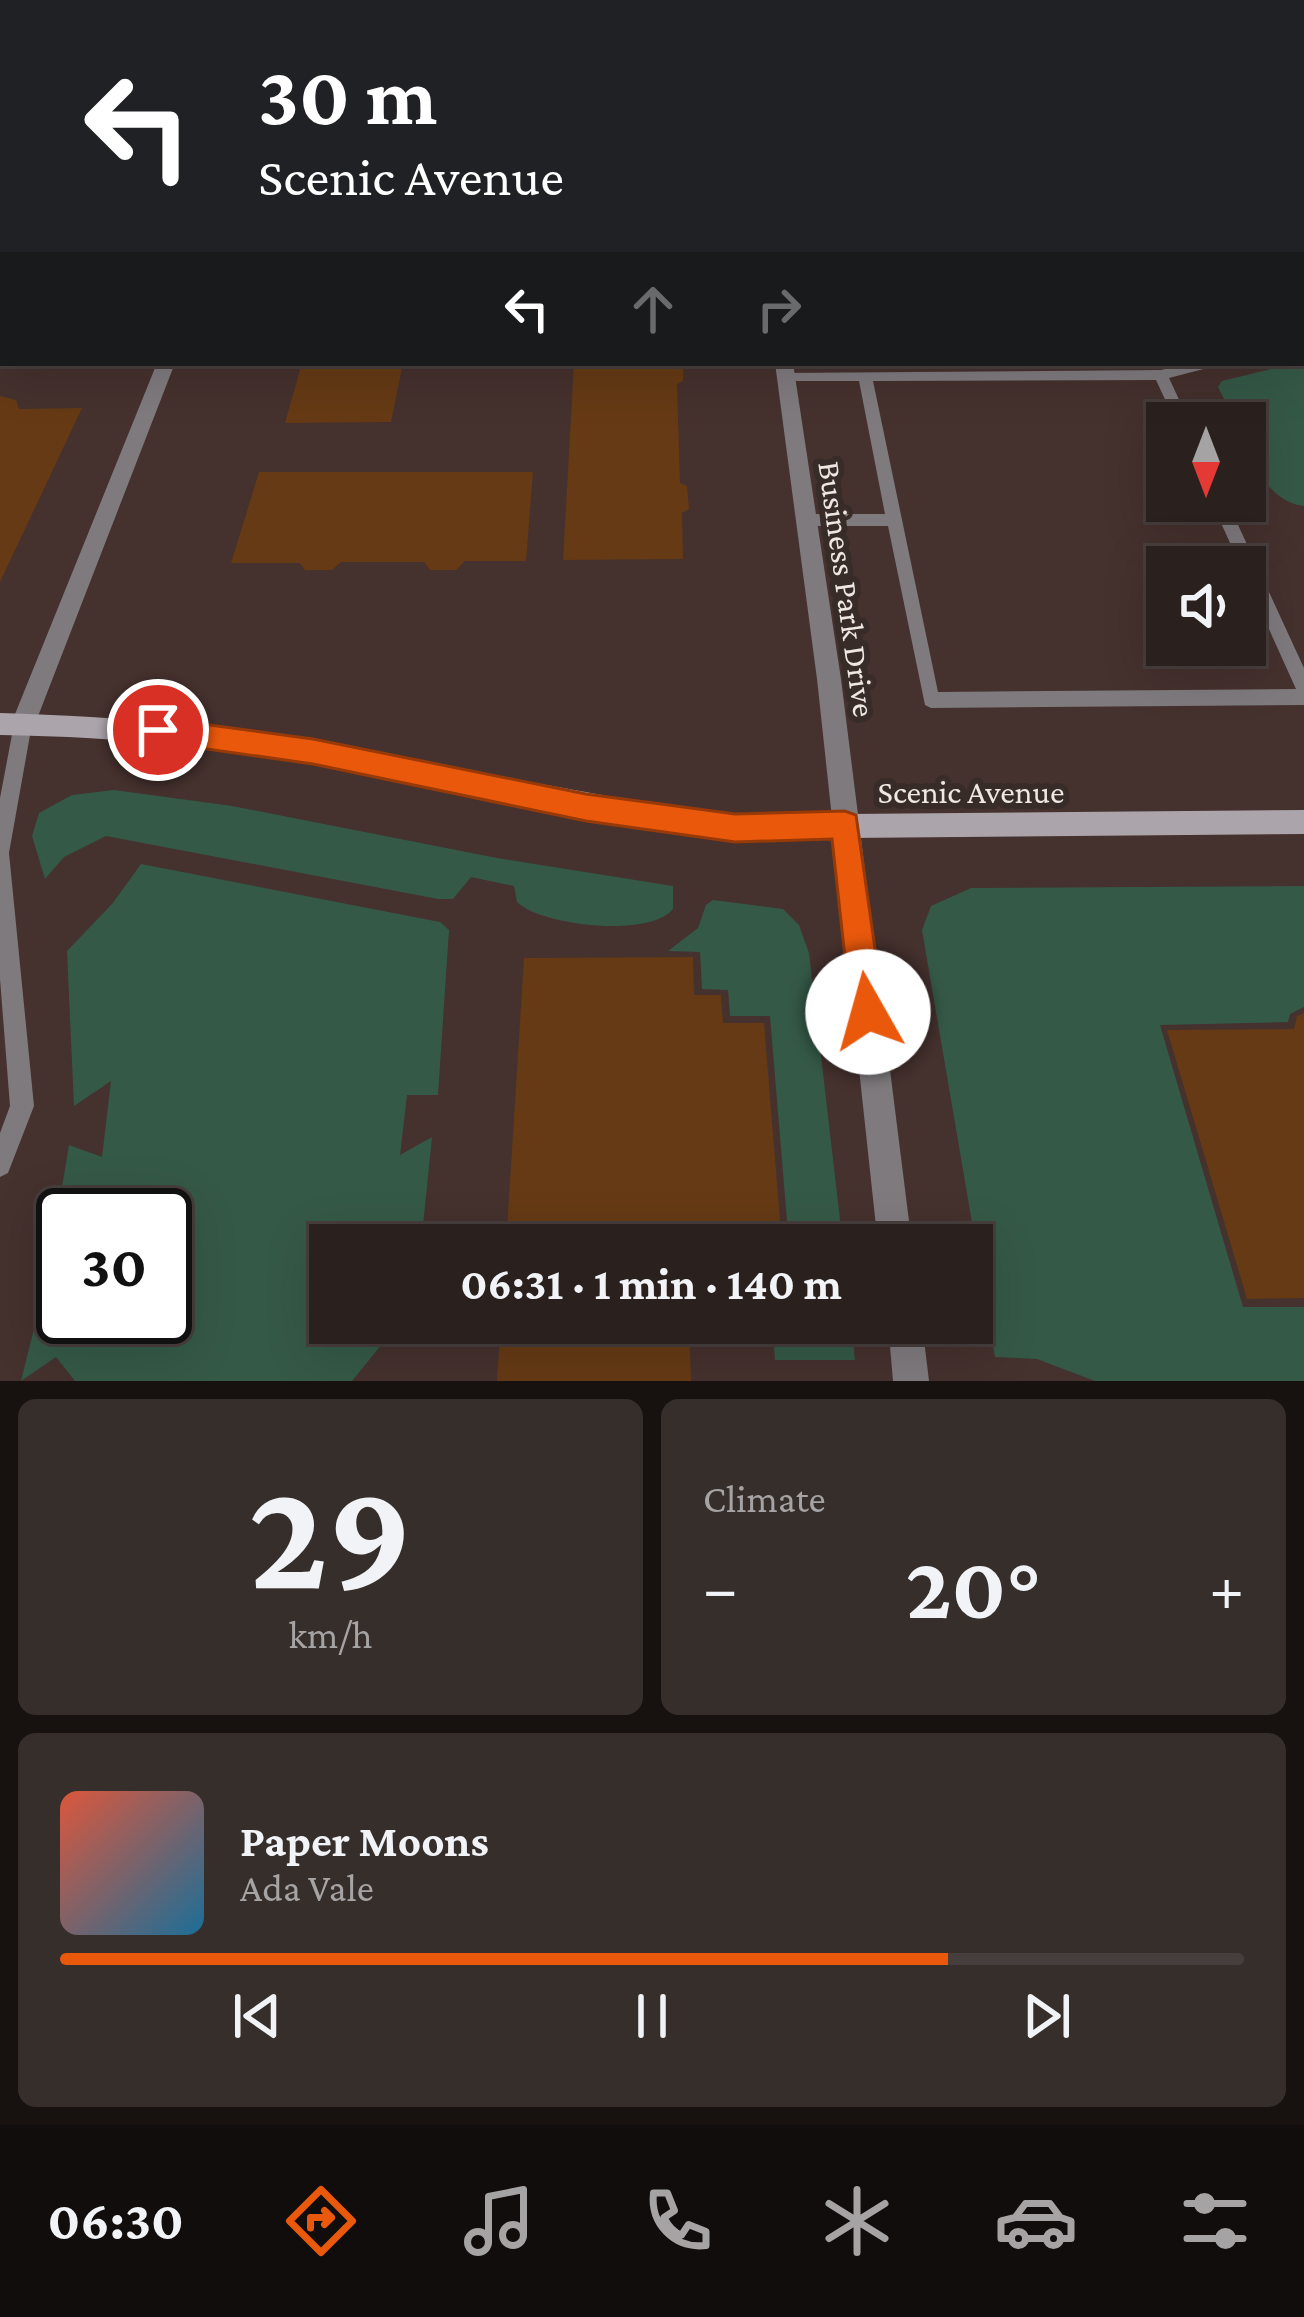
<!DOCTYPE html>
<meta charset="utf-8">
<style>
:root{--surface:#2a211e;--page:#362e2b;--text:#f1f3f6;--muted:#a5a3a4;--line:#463e3c;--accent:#ea580c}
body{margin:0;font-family:"Crimson Pro",serif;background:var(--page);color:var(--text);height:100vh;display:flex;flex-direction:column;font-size:45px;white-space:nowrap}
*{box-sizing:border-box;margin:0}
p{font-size:39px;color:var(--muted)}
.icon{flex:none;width:66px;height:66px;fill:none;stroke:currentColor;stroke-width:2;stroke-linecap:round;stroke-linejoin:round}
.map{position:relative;height:1381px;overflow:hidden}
.sheet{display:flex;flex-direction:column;gap:18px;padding:18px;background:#171210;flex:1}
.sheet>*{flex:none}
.hud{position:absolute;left:0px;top:0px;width:1305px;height:366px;box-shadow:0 12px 48px #0002,0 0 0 3px var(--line);background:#202124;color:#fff;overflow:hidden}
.needle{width:78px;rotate:180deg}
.buttons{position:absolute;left:1146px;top:402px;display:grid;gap:24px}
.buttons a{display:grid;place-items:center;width:120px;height:120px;border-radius:0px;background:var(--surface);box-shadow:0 12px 48px #0002,0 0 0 3px var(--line);font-size:60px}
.speed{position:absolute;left:36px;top:1188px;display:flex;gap:24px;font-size:60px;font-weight:700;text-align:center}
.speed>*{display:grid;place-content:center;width:156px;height:156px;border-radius:50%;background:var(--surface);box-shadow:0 12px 48px #0002,0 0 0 3px var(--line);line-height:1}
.speed .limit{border:6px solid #111;border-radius:18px;background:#fff;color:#111}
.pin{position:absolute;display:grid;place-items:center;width:102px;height:102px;color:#fff;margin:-51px;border:6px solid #fff;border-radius:50%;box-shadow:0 3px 12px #0007}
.me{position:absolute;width:132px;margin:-66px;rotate:353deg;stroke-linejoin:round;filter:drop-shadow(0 0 9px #0008)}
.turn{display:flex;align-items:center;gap:42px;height:252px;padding:0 60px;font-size:54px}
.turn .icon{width:156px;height:156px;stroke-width:2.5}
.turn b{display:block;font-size:84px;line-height:102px}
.lanes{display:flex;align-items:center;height:114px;padding:0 60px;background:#0003;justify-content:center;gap:60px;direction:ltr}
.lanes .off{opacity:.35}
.big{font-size:90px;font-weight:700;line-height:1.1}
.sheet .tile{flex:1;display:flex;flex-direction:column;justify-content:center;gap:18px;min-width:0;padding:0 42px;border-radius:18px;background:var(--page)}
.sheet .dial{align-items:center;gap:0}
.dial b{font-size:156px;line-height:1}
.song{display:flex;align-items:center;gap:36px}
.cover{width:144px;height:144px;border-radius:18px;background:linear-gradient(135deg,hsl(10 70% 55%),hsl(200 70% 35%))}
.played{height:12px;border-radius:6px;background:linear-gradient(90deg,var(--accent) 75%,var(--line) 75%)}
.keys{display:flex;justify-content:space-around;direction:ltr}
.heat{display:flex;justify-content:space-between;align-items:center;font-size:66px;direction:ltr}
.sheet .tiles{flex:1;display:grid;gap:18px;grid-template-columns:1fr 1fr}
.tile:last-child{grid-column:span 2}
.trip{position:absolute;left:309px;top:1224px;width:684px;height:120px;border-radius:0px;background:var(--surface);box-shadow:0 12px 48px #0002,0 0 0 3px var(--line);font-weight:700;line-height:120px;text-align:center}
.menu{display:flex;height:192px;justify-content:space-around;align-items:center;background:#110d0c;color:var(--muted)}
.menu .icon{width:84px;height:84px}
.menu .current{color:var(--accent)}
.menu b{font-size:54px;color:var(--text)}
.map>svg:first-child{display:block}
.commercial{fill:#45312e;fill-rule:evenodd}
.green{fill:#355947;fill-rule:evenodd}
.building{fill:#653a15}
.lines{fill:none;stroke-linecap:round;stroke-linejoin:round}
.lane{fill:#7e7a7e;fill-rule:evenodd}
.street{fill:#7e7a7e;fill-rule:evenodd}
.secondary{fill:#aba4ab;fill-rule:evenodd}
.route{fill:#ea580c;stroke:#983908;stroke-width:3}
.labels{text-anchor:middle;stroke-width:12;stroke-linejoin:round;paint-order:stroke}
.street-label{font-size:33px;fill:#eee7e4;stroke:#382c28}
</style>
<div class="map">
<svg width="1304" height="1381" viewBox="0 0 1304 1381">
<rect width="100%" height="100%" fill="#382c28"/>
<path class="commercial" d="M0,0H1304V1381H0ZM3,3H1302V363H3ZM1167,423H1245V501H1167ZM1167,567H1245V645H1167ZM63,1215H165V1317H63ZM330,1245H972V1323H330Z"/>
<path class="green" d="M1304,361V506C1268,502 1245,457 1245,423H1236L1218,387L1222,381Z
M114,790L232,806L497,858L673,886V909C650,938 541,926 517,902L514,886L471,877L453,899H438L106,836L64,857L45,879L32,836L39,813L72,795Z
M141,864L440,922L449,930L438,1095H407L400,1155L432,1137L421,1245H330V1323H399L352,1381H75L56,1357L21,1381L47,1276L69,1145L102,1157L111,1081L74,1106L67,951L112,904ZM63,1215H165V1317H63Z
M1304,886V1007L1290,1014L1288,1022L1160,1025L1243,1307H1304V1381H1095L1037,1359L995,1357L922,930L931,906L971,888Z
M713,900L783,909L799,925L809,953L843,1245H789L770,1016H730L728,990L702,989L700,952L668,951L698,928L706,905Z
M772,1323H851L855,1360H775Z"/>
<path class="building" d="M302,363H403L391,422L285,423Z
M574,363H683V381L677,384L680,483L687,486L689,509L682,513L683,559L563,560Z
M0,396L16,400L19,409L82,408L0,582Z
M259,472H533L526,561H465L456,570H430L424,562H341L332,570H305L300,563H231Z
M693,957L694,995H721L723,1023H764L782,1245H506L524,958Z
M1304,1013V1298L1247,1299L1167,1030L1294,1029L1297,1016Z
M501,1323H689L691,1381H497Z"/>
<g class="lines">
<path class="lane" d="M74,0H84L82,3H72Z
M683,0H693L695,3H685Z
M1079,0H1091L1095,3H1083Z
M1302,35H1304V41H1302Z
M3,103V113L0,114V104Z
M1302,149H1304V157H1302Z
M1302,273L1304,274V284L1302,283Z
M1191,363H1217L1215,366L1169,378L1190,423H1176L1156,380L873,381L938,692L1296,689L1245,576V567H1241L1211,501H1227L1304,668V705L931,708L925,705L888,526H806L798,520L806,514H885L859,381H785L780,379V373L1161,370Z
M23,716L30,718L32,724L9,853L34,1106L8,1173L0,1177V1133L10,1106L0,979V798L14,724L16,718Z"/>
<path class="street" d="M1302,193H1304V203H1302Z
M157,363H175L35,724L32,731L23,735L14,731L11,724Z
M775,363H793L841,679L912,1245H878L817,679Z
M888,1323H922L929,1381H893Z"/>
<path class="secondary" d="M1189,0H1206L1208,3H1191Z
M1302,54H1304V63H1302Z
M0,713C61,715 121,718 182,724C366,744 546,791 730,815L1304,810V834L730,839C546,815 366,766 182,746C121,739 61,736 0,735Z"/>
</g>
<path class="route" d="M158,718L313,739L586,794L661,804L735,814L845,811L856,815L884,1012L879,1023L868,1028L856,1023L851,1012L832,839L735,842L586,821L313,764L158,742L148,739L144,730L148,722Z"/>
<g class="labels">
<g class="street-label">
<text transform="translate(848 589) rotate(82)" y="12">Business Park Drive</text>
<text x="971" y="803">Scenic Avenue</text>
</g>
</g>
</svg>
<div class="buttons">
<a><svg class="needle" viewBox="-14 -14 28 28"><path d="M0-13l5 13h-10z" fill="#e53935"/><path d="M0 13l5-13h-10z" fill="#a5a3a4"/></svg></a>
<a><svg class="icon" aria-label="sound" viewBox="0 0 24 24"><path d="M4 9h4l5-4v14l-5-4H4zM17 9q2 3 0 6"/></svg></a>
</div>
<div class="speed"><div class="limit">30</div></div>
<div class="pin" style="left:158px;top:730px;background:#d93025"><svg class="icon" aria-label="arrive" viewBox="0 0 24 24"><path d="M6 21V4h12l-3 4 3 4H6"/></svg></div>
<svg class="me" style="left:868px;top:1012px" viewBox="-20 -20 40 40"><circle r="19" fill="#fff"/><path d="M0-13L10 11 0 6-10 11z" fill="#ea580c"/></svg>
<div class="trip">06:31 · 1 min · 140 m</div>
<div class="hud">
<div class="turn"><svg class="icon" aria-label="left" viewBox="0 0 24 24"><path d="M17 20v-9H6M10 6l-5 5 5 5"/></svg><div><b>30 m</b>Scenic Avenue</div></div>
<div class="lanes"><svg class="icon" aria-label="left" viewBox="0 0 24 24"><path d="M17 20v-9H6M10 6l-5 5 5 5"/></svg><svg class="icon off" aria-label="ahead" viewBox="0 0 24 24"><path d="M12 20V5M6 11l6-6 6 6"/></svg><svg class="icon off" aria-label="right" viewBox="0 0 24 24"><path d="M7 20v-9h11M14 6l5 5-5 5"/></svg></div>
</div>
</div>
<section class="sheet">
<div class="tiles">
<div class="tile dial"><b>29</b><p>km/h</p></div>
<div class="tile"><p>Climate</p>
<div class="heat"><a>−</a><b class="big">20°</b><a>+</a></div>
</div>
<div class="tile">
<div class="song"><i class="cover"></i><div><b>Paper Moons</b><p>Ada Vale</p></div></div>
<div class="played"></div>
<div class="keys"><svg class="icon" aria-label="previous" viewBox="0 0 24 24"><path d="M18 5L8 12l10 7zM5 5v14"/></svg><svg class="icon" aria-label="pause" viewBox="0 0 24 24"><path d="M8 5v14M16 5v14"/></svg><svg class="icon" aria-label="next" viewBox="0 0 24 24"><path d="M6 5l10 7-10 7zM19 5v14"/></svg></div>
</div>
</div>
</section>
<nav class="menu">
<b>06:30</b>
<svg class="icon current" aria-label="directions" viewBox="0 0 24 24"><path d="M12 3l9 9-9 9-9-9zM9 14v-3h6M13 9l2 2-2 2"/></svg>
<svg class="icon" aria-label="music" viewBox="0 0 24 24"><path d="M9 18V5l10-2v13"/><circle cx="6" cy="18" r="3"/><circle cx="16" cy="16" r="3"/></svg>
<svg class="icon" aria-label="phone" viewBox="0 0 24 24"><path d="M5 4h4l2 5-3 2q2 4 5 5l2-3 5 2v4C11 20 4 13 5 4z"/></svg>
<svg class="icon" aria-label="climate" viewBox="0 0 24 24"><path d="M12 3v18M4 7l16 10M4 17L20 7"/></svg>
<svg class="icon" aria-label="car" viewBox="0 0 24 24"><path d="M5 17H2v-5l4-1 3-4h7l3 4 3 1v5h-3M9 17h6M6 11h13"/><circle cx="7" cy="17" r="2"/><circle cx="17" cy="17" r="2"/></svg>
<svg class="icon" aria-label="filters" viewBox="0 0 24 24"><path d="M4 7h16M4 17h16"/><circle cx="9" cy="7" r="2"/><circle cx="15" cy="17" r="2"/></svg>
</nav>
